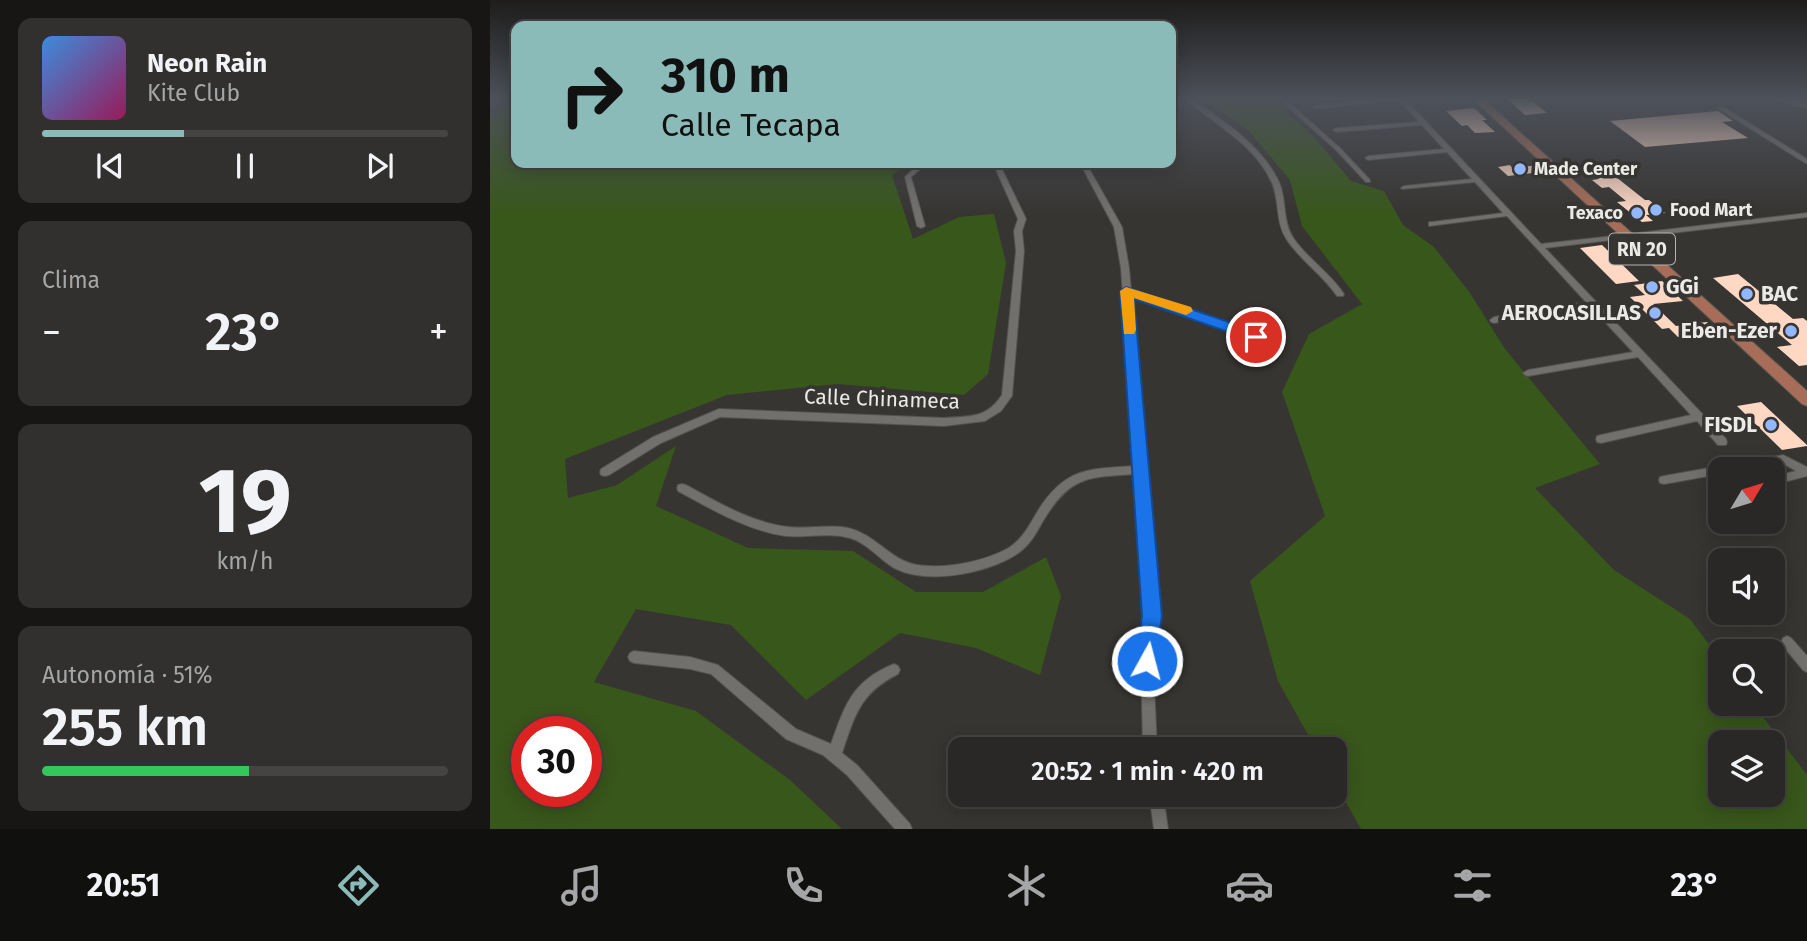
<!DOCTYPE html>
<html lang="es">
<meta charset="utf-8">
<style>
:root{--surface:#292826;--page:#31302e;--text:#f1f3f6;--muted:#a5a6a7;--line:#454443;--accent:#8bbbb9}
body{margin:0;font-family:"Fira Sans",sans-serif;background:var(--page);color:var(--text);height:100vh;display:flex;flex-direction:column;font-size:26px;white-space:nowrap}
*{box-sizing:border-box;margin:0}
p{font-size:23px;color:var(--muted)}
.icon{flex:none;width:38px;height:38px;fill:none;stroke:currentColor;stroke-width:2;stroke-linecap:round;stroke-linejoin:round}
.map{position:relative;flex:1;overflow:hidden}
.side{display:flex;flex-direction:column;gap:18px;padding:18px;background:#171615;width:490px}
.side>*{flex:none}
.guide{position:absolute;left:21px;top:21px;width:665px;height:147px;border-radius:14px;box-shadow:0 4px 18px #0003,0 0 0 2px var(--line);background:#8bbbb9;color:#111;overflow:hidden}
.needle{width:46px;rotate:52deg}
.tools{position:absolute;left:1218px;top:457px;display:grid;gap:14px}
.tools a{display:grid;place-items:center;width:77px;height:77px;border-radius:14px;background:var(--surface);box-shadow:0 4px 18px #0003,0 0 0 2px var(--line);font-size:35px}
.speed{position:absolute;left:21px;top:716px;display:flex;gap:14px;font-size:35px;font-weight:700;text-align:center}
.speed>*{display:grid;place-content:center;width:91px;height:91px;border-radius:50%;background:var(--surface);box-shadow:0 4px 18px #0003,0 0 0 2px var(--line);line-height:1}
.speed .limit{border:10px solid #d22;background:#fff;color:#111}
.pin{position:absolute;display:grid;place-items:center;width:60px;height:60px;color:#fff;margin:-30px;border:4px solid #fff;border-radius:50%;box-shadow:0 2px 7px #0007}
.me{position:absolute;width:77px;margin:-38px;rotate:7deg;stroke-linejoin:round;filter:drop-shadow(0 0 5px #0008)}
.turn{display:flex;align-items:center;gap:24px;height:147px;padding:0 35px;font-size:32px}
.turn .icon{width:91px;height:91px;stroke-width:2.5}
.turn b{display:block;font-size:49px;line-height:60px}
.big{font-size:52px;font-weight:600;line-height:1.1}
.side .tile{flex:1;display:flex;flex-direction:column;justify-content:center;gap:10px;min-width:0;padding:0 24px;border-radius:14px;background:var(--page)}
.side .dial{align-items:center;gap:0}
.dial b{font-size:91px;line-height:1}
.song{display:flex;align-items:center;gap:21px}
.cover{width:84px;height:84px;border-radius:10px;background:linear-gradient(135deg,hsl(210 70% 55%),hsl(330 70% 35%))}
.played{height:7px;border-radius:4px;background:linear-gradient(90deg,var(--accent) 35%,var(--line) 35%)}
.keys{display:flex;justify-content:space-around;direction:ltr}
.heat{display:flex;justify-content:space-between;align-items:center;font-size:38px;direction:ltr}
.charge{height:10px;border-radius:5px;background:linear-gradient(90deg,#34c759 51%,var(--line) 0)}
.trip{position:absolute;left:458px;top:737px;width:399px;height:70px;border-radius:14px;background:var(--surface);box-shadow:0 4px 18px #0003,0 0 0 2px var(--line);font-weight:600;line-height:70px;text-align:center}
.menu{display:flex;height:112px;justify-content:space-around;align-items:center;background:#10100f;color:var(--muted)}
.menu .icon{width:49px;height:49px}
.menu .on{color:var(--accent)}
.menu b{font-size:32px;color:var(--text)}
main{display:flex;flex:1;min-height:0}
.map>svg:first-child{display:block}
.green{fill:#38571b;fill-rule:evenodd}
.building{fill:#fed8c3}
.lines{fill:none;stroke-linecap:round;stroke-linejoin:round}
.minor-casing{stroke:#53524f;stroke-width:2}
.primary-casing{stroke:#53524f;stroke-width:2}
.trunk-casing{stroke:#53524f;stroke-width:2}
.minor{fill:#72706c;fill-rule:evenodd}
.primary{fill:#9a6e5d;fill-rule:evenodd}
.trunk{fill:#a76d58;fill-rule:evenodd}
.route{fill:#1a73e8;stroke:#114b97;stroke-width:2}
.slow{fill:#f59e0b}
.poi-dot{fill:#92b7fd;stroke:#373532;stroke-width:2.5}
.labels{text-anchor:middle;stroke-width:7;stroke-linejoin:round;paint-order:stroke}
.far-poi-label{font-size:18px;font-weight:bold;fill:#ebeae8;stroke:#373532;text-anchor:start}
.shield{fill:#373532;stroke:#b5b4b1;stroke-width:2}
.shield-label{font-size:19px;font-weight:bold;fill:#ebeae8}
.poi-label{font-size:21px;font-weight:bold;fill:#ebeae8;stroke:#373532;text-anchor:end}
.street-label{font-size:21px;fill:#ebeae8;stroke:#373532}
</style>
<main>
<section class="side">
<div class="tile">
<div class="song"><i class="cover"></i><div><b>Neon Rain</b><p>Kite Club</p></div></div>
<div class="played"></div>
<div class="keys"><svg class="icon" aria-label="previous" viewBox="0 0 24 24"><path d="M18 5L8 12l10 7zM5 5v14"/></svg><svg class="icon" aria-label="pause" viewBox="0 0 24 24"><path d="M8 5v14M16 5v14"/></svg><svg class="icon" aria-label="next" viewBox="0 0 24 24"><path d="M6 5l10 7-10 7zM19 5v14"/></svg></div>
</div>
<div class="tile"><p>Clima</p>
<div class="heat"><a>−</a><b class="big">23°</b><a>+</a></div>
</div>
<div class="tile dial"><b>19</b><p>km/h</p></div>
<div class="tile"><p>Autonomía · 51%</p><b class="big">255 km</b><div class="charge"></div></div>
</section>
<div class="map">
<svg width="1317" height="829" viewBox="0 0 1317 829">
<rect width="100%" height="100%" fill="#373532"/>
<path class="green" d="M713,98H781L824,137L861,181L894,191L913,225L944,247L980,293L1015,349L1110,464L1045,488L1124,570L1200,619L1230,659V704H1263L1317,775V829H871L845,783V749H826L788,681L760,581L835,516L792,392L819,334L872,304L812,226L800,180L759,131ZM1230,742H1283V794H1230Z
M26,107V163H418L402,175L423,239L469,217L504,214L516,263L498,374L474,395L348,384L237,395L75,459L78,498L127,485L186,446L166,506L258,548L363,551L426,592H493L556,557L571,596L550,675L486,648L410,633L316,700L241,625L146,609L104,682L206,711L300,780L352,829H0V114ZM37,732H96V791H37Z"/>
<path class="building" d="M1016,98H1038L1057,113L1035,115Z
M984,108L997,120H992L1005,132L985,133L977,125L972,126L956,111Z
M1228,111L1243,121L1232,122L1258,138L1155,147L1120,121Z
M1020,165L1022,168L1049,165L1043,173L1018,176L1008,167Z
M1121,173L1155,200H1159L1175,213L1156,215L1163,221L1152,222L1127,202L1136,201L1119,187L1112,188L1102,180L1109,179L1104,176Z
M1112,245L1149,281L1126,284L1090,248Z
M1248,274L1303,319L1313,318L1317,321V365L1309,366L1287,347L1302,345L1223,278Z
M1172,281L1193,301L1163,304L1186,326L1217,322L1228,332L1188,337L1179,328L1172,329L1140,297L1155,295L1144,285Z
M1271,402L1317,445V446L1292,450L1247,406Z"/>
<g class="lines">
<g class="minor-casing">
<path id="minor" d="M694,98H700C733,121 771,144 789,182C797,200 792,222 804,239C818,259 840,273 854,294L853,296H847C833,275 811,261 797,240C785,222 790,202 782,183C765,144 725,125 694,98Z
M788,98H794L850,148L880,180V182H876L846,150Z
M896,98H914L1051,244L1141,234L1142,236L1138,238L1055,248L1236,439L1237,442L1236,445H1228L1207,421L1111,443L1107,442L1106,439L1107,436L1111,435L1201,415L1148,357L1038,376L1035,375L1033,373L1038,370L1143,352L1100,306L1004,323L1001,322L1000,320L1004,317L1096,302L1017,216L939,226V222H942L1013,213L985,182L912,189L911,188L914,186L982,179L957,152L878,160L875,158L878,156L954,149L932,125L846,132L843,130L846,128L929,122L909,100L825,109L822,107L825,105Z
M1229,107H1233L1317,159V164L1229,109Z
M430,163H437L421,177L435,226L431,228L427,226L415,177Z
M503,163H509L536,219L532,231L534,251L522,396L511,411L495,421L454,426L230,417L171,443L119,475L115,476L111,475L110,472L111,469L163,437L229,409L454,418C480,416 496,419 512,395L526,251L524,231L528,219Z
M590,163H596L632,227L639,268L641,290L769,335L770,337L769,339H763L641,296L668,616L663,661L667,749H653L651,661L656,616L646,474C597,477 580,476 553,521C546,534 539,546 527,554C496,574 437,585 404,568C389,559 377,543 360,538C339,532 317,538 296,536C258,531 221,509 188,491L187,488L188,485L192,484L196,485C227,502 262,523 299,527C318,529 338,524 358,528C380,533 393,550 412,560C439,574 496,562 520,547C532,539 539,526 546,514C574,468 596,469 645,466L631,268L624,227Z
M1317,213V217L1148,237L1144,235L1148,233Z
M1293,455L1317,467V476L1298,481L1294,480L1293,477L1294,474L1306,471L1292,463L1261,469H1230V474L1174,484L1170,483L1169,480L1170,477L1174,476L1230,466L1234,468L1239,465Z
M1297,636L1301,638L1317,656V672L1313,670L1293,646L1291,642L1293,638Z
M144,651L200,657L228,665L306,729L341,744C355,705 362,681 404,664L408,666L410,670L408,674C370,693 365,715 352,753L367,765L420,824L422,829H405L357,775L333,755L296,739L221,674L200,669L144,663L140,661L138,657L140,653Z
M659,794H673L678,829H664Z"/>
</g>
<g class="primary-casing">
<path id="primary" d="M1275,98H1294L1317,102V108Z"/>
</g>
<g class="trunk-casing">
<path id="trunk" d="M982,98H992L1317,391V406L1312,404Z"/>
</g>
<use href="#minor" class="minor"/>
<use href="#primary" class="primary"/>
<use href="#trunk" class="trunk"/>
</g>
<linearGradient id="sky" x2="0" y2="1"><stop stop-color="#1e1d1c"/><stop offset="0.46" stop-color="#4d515a"/><stop offset="1" stop-color="#4d515a" stop-opacity="0"/></linearGradient>
<rect width="1317" height="214" fill="url(#sky)"/>
<path class="route" d="M636,287L771,333L774,337L766,341L761,340L644,299L672,616L664,669L657,671L649,669L646,661L652,616L630,291Z"/>
<path class="slow" d="M636,287L701,307L703,311L696,315L644,298L646,330L644,334H634L630,291Z"/>
<g class="poi-dot">
<circle cx="1030" cy="169" r="7"/>
<circle cx="1166" cy="210" r="7"/>
<circle cx="1147" cy="213" r="7"/>
<circle cx="1162" cy="287" r="7"/>
<circle cx="1257" cy="294" r="7"/>
<circle cx="1165" cy="313" r="7"/>
<circle cx="1301" cy="331" r="7"/>
<circle cx="1281" cy="425" r="7"/>
</g>
<g class="labels">
<g class="far-poi-label">
<text x="1044" y="175">Made Center</text>
<text x="1180" y="216">Food Mart</text>
<text x="1133" y="219" text-anchor="end">Texaco</text>
</g>
<rect class="shield" x="1119" y="233.5" width="66" height="31" rx="5"/>
<g class="shield-label">
<text x="1152" y="256">RN 20</text>
</g>
<g class="poi-label">
<text x="1176" y="294" text-anchor="start">GGi</text>
<text x="1271" y="301" text-anchor="start">BAC</text>
<text x="1151" y="320">AEROCASILLAS</text>
<text x="1287" y="338">Eben-Ezer</text>
<text x="1267" y="432">FISDL</text>
</g>
<g class="street-label">
<text transform="translate(392 399) rotate(2)" y="7">Calle Chinameca</text>
</g>
</g>
</svg>
<div class="tools">
<a><svg class="needle" viewBox="-14 -14 28 28"><path d="M0-13l5 13h-10z" fill="#e53935"/><path d="M0 13l5-13h-10z" fill="#a5a6a7"/></svg></a>
<a><svg class="icon" aria-label="sound" viewBox="0 0 24 24"><path d="M4 9h4l5-4v14l-5-4H4zM17 9q2 3 0 6"/></svg></a>
<a><svg class="icon" aria-label="search" viewBox="0 0 24 24"><circle cx="10" cy="10" r="6"/><path d="M15 15l6 6"/></svg></a>
<a><svg class="icon" aria-label="layers" viewBox="0 0 24 24"><path d="M12 4l9 5-9 5-9-5zM3 14l9 5 9-5"/></svg></a>
</div>
<div class="speed"><div class="limit">30</div></div>
<div class="pin" style="left:766px;top:337px;background:#d93025"><svg class="icon" aria-label="arrive" viewBox="0 0 24 24"><path d="M6 21V4h12l-3 4 3 4H6"/></svg></div>
<svg class="me" style="left:657px;top:661px" viewBox="-20 -20 40 40"><circle r="17" fill="#1a73e8" stroke="#fff" stroke-width="3"/><path d="M0-11L8 9 0 5-8 9z" fill="#fff"/></svg>
<div class="trip">20:52 · 1 min · 420 m</div>
<div class="guide">
<div class="turn"><svg class="icon" aria-label="right" viewBox="0 0 24 24"><path d="M7 20v-9h11M14 6l5 5-5 5"/></svg><div><b>310 m</b>Calle Tecapa</div></div>
</div>
</div>
</main>
<nav class="menu">
<b>20:51</b>
<svg class="icon on" aria-label="directions" viewBox="0 0 24 24"><path d="M12 3l9 9-9 9-9-9zM9 14v-3h6M13 9l2 2-2 2"/></svg>
<svg class="icon" aria-label="music" viewBox="0 0 24 24"><path d="M9 18V5l10-2v13"/><circle cx="6" cy="18" r="3"/><circle cx="16" cy="16" r="3"/></svg>
<svg class="icon" aria-label="phone" viewBox="0 0 24 24"><path d="M5 4h4l2 5-3 2q2 4 5 5l2-3 5 2v4C11 20 4 13 5 4z"/></svg>
<svg class="icon" aria-label="climate" viewBox="0 0 24 24"><path d="M12 3v18M4 7l16 10M4 17L20 7"/></svg>
<svg class="icon" aria-label="car" viewBox="0 0 24 24"><path d="M5 17H2v-5l4-1 3-4h7l3 4 3 1v5h-3M9 17h6M6 11h13"/><circle cx="7" cy="17" r="2"/><circle cx="17" cy="17" r="2"/></svg>
<svg class="icon" aria-label="filters" viewBox="0 0 24 24"><path d="M4 7h16M4 17h16"/><circle cx="9" cy="7" r="2"/><circle cx="15" cy="17" r="2"/></svg>
<b>23°</b>
</nav>
